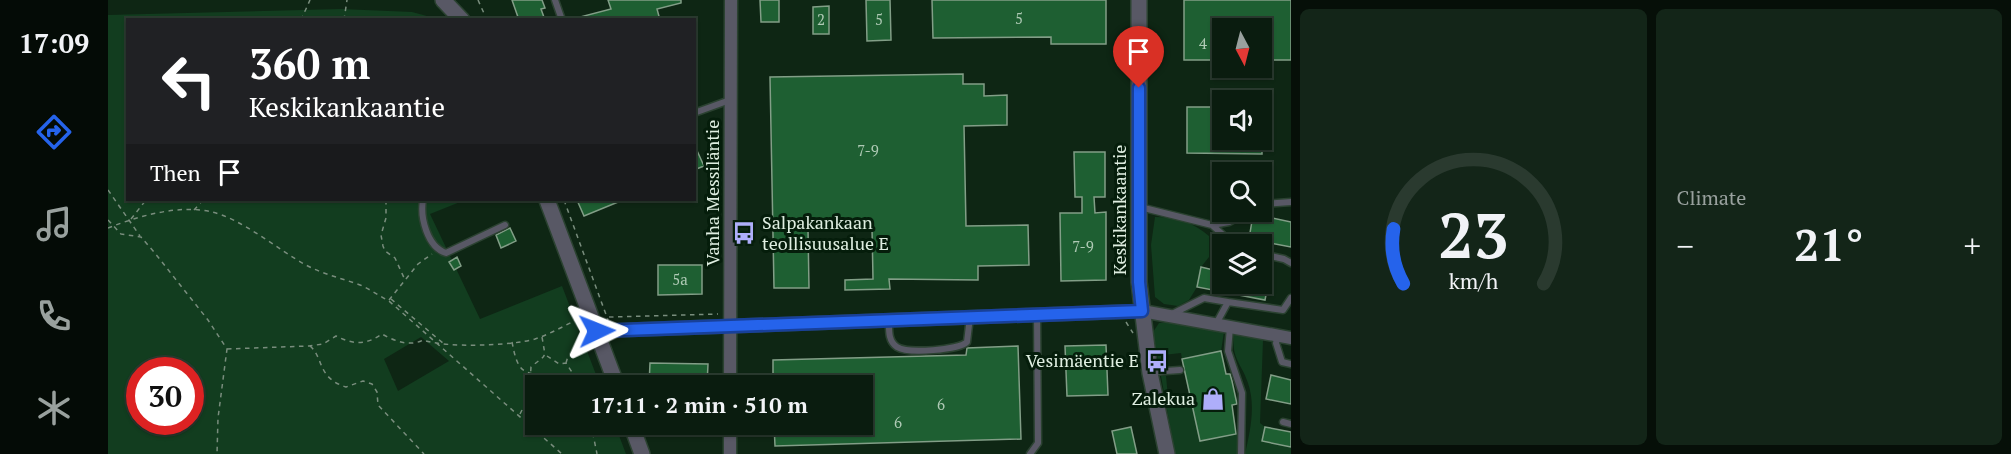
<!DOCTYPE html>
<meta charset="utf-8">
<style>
:root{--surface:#0a1c0f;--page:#132518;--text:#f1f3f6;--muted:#99a19e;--line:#2a3a2f;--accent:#2563eb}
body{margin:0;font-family:"PT Serif",serif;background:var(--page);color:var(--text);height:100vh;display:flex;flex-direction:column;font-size:22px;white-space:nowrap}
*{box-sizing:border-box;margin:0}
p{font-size:20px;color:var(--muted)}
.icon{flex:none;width:33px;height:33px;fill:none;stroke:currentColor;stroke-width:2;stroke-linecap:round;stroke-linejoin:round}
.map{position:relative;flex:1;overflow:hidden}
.panel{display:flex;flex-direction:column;gap:9px;padding:9px;background:#060f08;width:720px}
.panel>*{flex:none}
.guide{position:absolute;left:18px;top:18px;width:570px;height:183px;border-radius:0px;box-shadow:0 2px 4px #0004,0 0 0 2px var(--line);background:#202124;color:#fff;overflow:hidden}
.needle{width:39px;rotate:173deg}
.controls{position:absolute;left:1104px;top:18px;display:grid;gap:12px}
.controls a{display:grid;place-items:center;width:60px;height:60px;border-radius:0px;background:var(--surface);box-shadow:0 2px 4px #0004,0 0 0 2px var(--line);font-size:30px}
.speed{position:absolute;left:18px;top:357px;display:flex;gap:12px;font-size:30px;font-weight:700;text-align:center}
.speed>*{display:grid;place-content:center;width:78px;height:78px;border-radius:50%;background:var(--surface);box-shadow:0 2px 4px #0004,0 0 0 2px var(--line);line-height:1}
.speed .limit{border:9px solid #d22;background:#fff;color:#111}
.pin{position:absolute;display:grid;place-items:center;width:51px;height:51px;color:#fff;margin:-62px -26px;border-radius:50% 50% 50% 0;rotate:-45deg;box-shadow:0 0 6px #0007}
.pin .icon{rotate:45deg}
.me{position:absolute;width:66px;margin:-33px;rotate:88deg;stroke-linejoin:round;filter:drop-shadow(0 0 4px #0008)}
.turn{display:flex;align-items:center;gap:21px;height:126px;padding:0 24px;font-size:27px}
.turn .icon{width:78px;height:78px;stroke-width:2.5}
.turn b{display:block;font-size:42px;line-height:51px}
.then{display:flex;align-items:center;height:57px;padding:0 24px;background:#0003;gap:12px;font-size:22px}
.big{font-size:45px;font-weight:700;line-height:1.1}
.panel .tile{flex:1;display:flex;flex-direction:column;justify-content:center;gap:9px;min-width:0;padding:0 21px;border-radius:9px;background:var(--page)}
.panel .dial{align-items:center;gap:0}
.dial svg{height:156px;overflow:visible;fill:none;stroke:var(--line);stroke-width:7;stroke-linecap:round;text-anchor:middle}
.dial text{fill:var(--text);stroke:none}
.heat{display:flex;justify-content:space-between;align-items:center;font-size:33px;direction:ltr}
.panel .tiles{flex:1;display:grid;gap:9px;grid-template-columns:repeat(2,1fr)}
.trip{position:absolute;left:417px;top:375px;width:348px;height:60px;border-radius:0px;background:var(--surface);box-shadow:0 2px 4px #0004,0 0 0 2px var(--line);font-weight:700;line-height:60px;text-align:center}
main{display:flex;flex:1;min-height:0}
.dock{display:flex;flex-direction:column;width:108px;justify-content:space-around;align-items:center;background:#040b06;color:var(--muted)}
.dock .icon{width:42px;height:42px}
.dock .on{color:var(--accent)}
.dock b{font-size:27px;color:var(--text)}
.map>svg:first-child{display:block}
.green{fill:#123d1f;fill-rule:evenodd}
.building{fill:#1e5f32;stroke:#829e87;stroke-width:1.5}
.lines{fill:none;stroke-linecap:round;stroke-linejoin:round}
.service-casing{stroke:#2b4231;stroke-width:9}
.minor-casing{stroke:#2b4231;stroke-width:15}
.tertiary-casing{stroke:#2b4231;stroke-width:18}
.path{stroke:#798d7d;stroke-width:1.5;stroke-dasharray:4.5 4.5;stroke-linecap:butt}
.service{stroke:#585865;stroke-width:6}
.minor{stroke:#585865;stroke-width:12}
.tertiary{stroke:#585865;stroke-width:15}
.route-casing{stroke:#184099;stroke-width:15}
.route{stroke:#2563eb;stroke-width:10}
.labels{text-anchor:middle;stroke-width:6;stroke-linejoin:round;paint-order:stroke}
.number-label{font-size:15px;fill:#afcab5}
.street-label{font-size:18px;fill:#dfeee1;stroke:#051d0b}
.poi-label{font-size:18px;fill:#dfeee1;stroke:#051d0b;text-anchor:end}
</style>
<main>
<nav class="dock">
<b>17:09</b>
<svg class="icon on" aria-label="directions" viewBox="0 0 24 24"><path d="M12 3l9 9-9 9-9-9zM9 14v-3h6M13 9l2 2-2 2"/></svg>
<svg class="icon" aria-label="music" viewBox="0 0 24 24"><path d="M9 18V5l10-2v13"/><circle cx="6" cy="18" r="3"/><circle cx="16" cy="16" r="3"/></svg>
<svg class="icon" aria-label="phone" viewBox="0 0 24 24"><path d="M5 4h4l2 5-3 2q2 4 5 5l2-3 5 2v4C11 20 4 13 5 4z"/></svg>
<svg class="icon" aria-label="climate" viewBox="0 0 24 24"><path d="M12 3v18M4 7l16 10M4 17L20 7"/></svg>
</nav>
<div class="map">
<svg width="1183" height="454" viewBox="0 0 1183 454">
<rect width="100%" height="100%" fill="#0e2614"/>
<path class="green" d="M233,9L304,12L330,19L20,20V200H357L322,214L372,319L454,286L492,385L428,386V424L507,425L518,454H0V15ZM313,337L341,361L290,391L276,359ZM32,370H82V422H32Z
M1047,217C1068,217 1085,222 1101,236V257L1093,267L1089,287L1081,300L1070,306L1056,304L1047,297L1043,245Z
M1061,322L1116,332L1113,351L1074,359L1073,353L1055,355L1056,365H1051L1045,332L1051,323Z
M1126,335L1155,340L1152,423L1157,427L1154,440L1183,447V454H1137C1142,432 1148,406 1140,383C1134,364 1123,358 1126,335Z
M1053,376H1058L1060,397L1081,394L1092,441L1130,433L1129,454H1067Z"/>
<path class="building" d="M404,0H434L437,8L433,9L437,20H411Z
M500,0H573V3L549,9L552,20H472V17L503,9Z
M652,0H671V22H653Z
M758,0H782L783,40L759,41Z
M824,0H998V44H943V37L825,38Z
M1076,0H1183V60H1154V28H1114V60H1076Z
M721,6V34H705V7Z
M855,74V84H876V96L899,95V125L856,126L858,226L920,225L921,265L870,266V280L781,279L782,289L737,290V280L765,279L764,228L700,229L701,288H666L662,77Z
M1079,107H1114V140H1154V154L1079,153Z
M586,144L596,166L586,170Z
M966,152H997V197H986L987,213L998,212V280L953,281L952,213H974V197H967Z
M469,200H515L476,216Z
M1150,215L1183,222V247L1141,239L1144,221L1149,222Z
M402,228L408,241L393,248L388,235Z
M349,257L353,266L346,270L341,262Z
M550,265H594V294L550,295Z
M1093,267L1114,272V284H1154V267L1163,269L1157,300L1089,287Z
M998,345L1000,395L959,396L957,346Z
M910,346L913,439L667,446L666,424H754V386H665V360L858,355L859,348Z
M1113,351L1118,374H1122L1124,381L1129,404L1124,405L1128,434L1092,441L1074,359Z
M542,363L600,364L599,386H541Z
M1163,375L1183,380V404L1158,399Z
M1023,427L1029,454H1009L1004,431Z
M1157,427L1183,432V447L1154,441Z"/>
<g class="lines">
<g class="service-casing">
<path id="service" d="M447,0L454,20
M586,113L622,100
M315,200C312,217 319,247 338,253L397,225
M1154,204L1183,202
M1032,207L1104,225L1121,222L1140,212
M1104,225L1125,244
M1154,254L1176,259L1183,263
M1064,314L1096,298L1120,302
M781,321C781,330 780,341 789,347C800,354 851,350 859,342L862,317
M1108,324L1120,302L1175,310L1183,298
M1122,327L1120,351L1134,393L1133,454
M1170,336L1168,343L1174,362L1183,364
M1043,372L1072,370
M1175,422L1183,424
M922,454L930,443L929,315"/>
</g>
<g class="minor-casing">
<path id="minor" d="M489,331L1034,311L1183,338
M622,386L623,0
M622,454V424"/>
</g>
<g class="tertiary-casing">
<path id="tertiary" d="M335,0L354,20
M1031,0V282L1042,373L1059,454
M439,200L509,386
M523,424L534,454"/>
</g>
<path class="path" d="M370,0L379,20
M193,20L202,0
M236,20L239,0
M0,190L32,236
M278,200V218L273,235L275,246L277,251L287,258L297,280
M456,200L500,320
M86,210L95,200
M23,219L38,200
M0,220L13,234L33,237L46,252L100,320L119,349L110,418L109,454
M0,228C31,216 71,204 104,212C132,218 171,250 196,264C214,274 233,278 252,285C262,289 271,296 281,301L454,454
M283,299L336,344
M281,300L310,264L324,254
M501,317L610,314
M1018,322L1025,333
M404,342C410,373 414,374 445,376L452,386
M202,346C216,358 209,378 238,387L255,381L264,384L269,392L270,405L316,454
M119,349L201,346L215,344L228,336C246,345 258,345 274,334C286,341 302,347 315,340C336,348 404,346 427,339C442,334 456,326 470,319
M439,356L451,364L458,363L473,386
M458,363L460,356
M412,414L421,396L423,367C439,353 438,361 434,337
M483,424L489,454"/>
<use href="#service" class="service"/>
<use href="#minor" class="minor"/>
<use href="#tertiary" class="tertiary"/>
</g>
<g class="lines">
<g class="route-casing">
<path id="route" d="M489,331L1034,311L1031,282V88"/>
</g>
<use href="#route" class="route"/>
</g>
<defs>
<g id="bus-bare" transform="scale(1.8)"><path d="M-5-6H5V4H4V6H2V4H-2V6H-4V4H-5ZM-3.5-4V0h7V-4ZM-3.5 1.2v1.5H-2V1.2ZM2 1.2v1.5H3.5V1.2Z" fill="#aeaefa" stroke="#051d0b" stroke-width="2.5" paint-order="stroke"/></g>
<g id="shop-bare" transform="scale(1.8)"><path d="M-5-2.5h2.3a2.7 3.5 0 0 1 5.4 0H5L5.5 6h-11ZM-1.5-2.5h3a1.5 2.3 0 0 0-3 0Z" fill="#aeaefa" stroke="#051d0b" stroke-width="2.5" paint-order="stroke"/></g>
</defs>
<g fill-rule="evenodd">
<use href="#bus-bare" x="636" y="233"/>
<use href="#bus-bare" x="1049" y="361"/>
<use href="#shop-bare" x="1105" y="399"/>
</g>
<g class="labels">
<g class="number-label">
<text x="911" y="24">5</text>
<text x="713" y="25">2</text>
<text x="771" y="25">5</text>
<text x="1095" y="49">4</text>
<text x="760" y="156">7-9</text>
<text x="975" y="252">7-9</text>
<text x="572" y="285">5a</text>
<text x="833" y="410">6</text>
<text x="790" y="428">6</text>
</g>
<g class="street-label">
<text transform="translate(605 193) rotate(-90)" y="6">Vanha Messiläntie</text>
<text transform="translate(1012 210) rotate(-90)" y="6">Keskikankaantie</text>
</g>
<g class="poi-label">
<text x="654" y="229" text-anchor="start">Salpakankaan<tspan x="654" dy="21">teollisuusalue E</tspan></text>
<text x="1031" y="367">Vesimäentie E</text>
<text x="1087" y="405">Zalekua</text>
</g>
</g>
</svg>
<div class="controls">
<a><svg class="needle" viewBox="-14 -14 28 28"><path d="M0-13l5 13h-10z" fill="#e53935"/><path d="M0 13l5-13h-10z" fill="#99a19e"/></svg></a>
<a><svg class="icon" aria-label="sound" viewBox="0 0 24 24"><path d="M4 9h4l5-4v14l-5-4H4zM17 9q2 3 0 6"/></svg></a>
<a><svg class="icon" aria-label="search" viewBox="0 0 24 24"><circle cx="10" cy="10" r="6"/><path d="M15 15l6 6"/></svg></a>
<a><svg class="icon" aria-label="layers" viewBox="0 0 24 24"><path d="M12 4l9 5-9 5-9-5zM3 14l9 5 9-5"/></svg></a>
</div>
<div class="speed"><div class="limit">30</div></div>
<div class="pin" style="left:1031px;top:88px;background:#d93025"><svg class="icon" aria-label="arrive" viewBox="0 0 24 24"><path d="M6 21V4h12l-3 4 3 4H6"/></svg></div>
<svg class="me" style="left:489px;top:331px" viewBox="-20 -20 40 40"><path d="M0-17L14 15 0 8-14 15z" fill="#2563eb" stroke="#fff" stroke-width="4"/></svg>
<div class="trip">17:11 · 2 min · 510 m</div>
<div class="guide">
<div class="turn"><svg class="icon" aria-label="left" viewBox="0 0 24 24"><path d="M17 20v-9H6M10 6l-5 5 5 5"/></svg><div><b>360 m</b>Keskikankaantie</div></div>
<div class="then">Then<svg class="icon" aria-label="arrive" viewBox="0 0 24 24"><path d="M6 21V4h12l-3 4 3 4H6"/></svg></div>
</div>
</div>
<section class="panel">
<div class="tiles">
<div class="tile dial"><svg viewBox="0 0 100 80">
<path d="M14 69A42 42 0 1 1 86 69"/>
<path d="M14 69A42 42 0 0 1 9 41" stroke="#2563eb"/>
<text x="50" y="56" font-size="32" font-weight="700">23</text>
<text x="50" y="72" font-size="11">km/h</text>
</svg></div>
<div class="tile"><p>Climate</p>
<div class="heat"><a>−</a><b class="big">21°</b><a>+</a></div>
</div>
</div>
</section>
</main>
